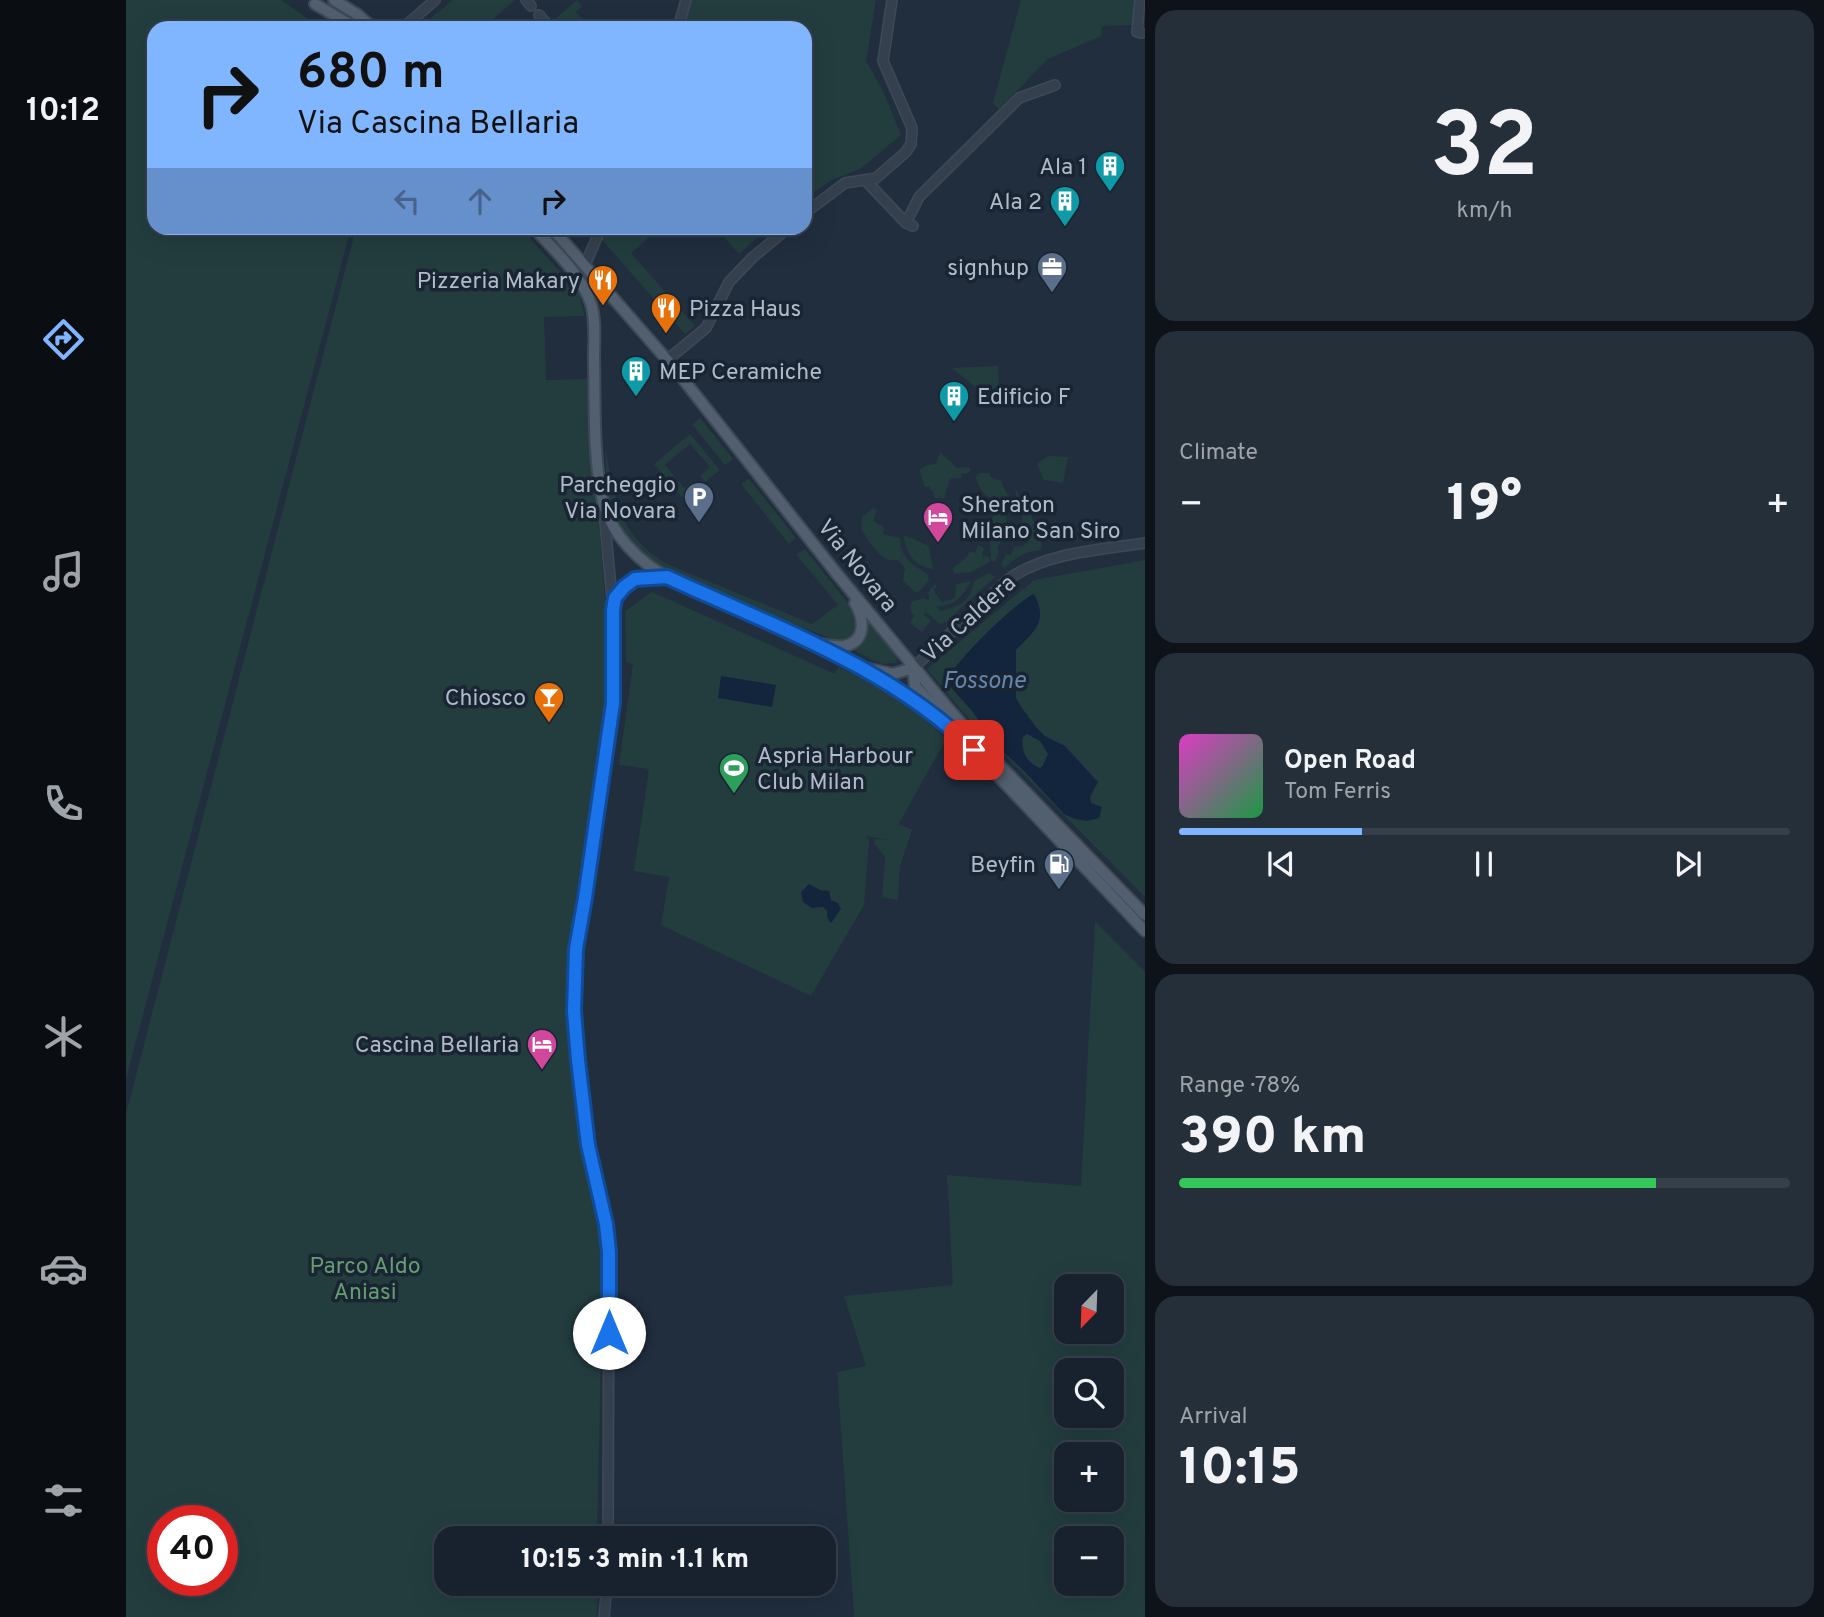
<!DOCTYPE html>
<meta charset="utf-8">
<style>
:root{--surface:#18222e;--page:#252f3a;--text:#f1f3f6;--muted:#9fa4aa;--line:#363f4a;--accent:#80b5ff}
body{margin:0;font-family:Overpass,sans-serif;background:var(--page);color:var(--text);height:100vh;display:flex;flex-direction:column;font-size:26px;white-space:nowrap}
*{box-sizing:border-box;margin:0}
p{font-size:23px;color:var(--muted)}
.icon{flex:none;width:38px;height:38px;fill:none;stroke:currentColor;stroke-width:2;stroke-linecap:round;stroke-linejoin:round}
.map{position:relative;flex:1;overflow:hidden}
.drawer{display:flex;flex-direction:column;gap:10px;padding:10px;background:#0d1319;width:679px}
.drawer>*{flex:none}
.hud{position:absolute;left:21px;top:21px;width:665px;height:214px;border-radius:21px;box-shadow:0 7px 28px #0002,0 0 0 2px var(--line);background:#80b5ff;color:#111;overflow:hidden}
.needle{width:46px;rotate:203deg}
.fabs{position:absolute;left:928px;top:1274px;display:grid;gap:14px}
.fabs a{display:grid;place-items:center;width:70px;height:70px;border-radius:14px;background:var(--surface);box-shadow:0 7px 28px #0002,0 0 0 2px var(--line);font-size:35px}
.speed{position:absolute;left:21px;top:1505px;display:flex;gap:14px;font-size:35px;font-weight:700;text-align:center}
.speed>*{display:grid;place-content:center;width:91px;height:91px;border-radius:50%;background:var(--surface);box-shadow:0 7px 28px #0002,0 0 0 2px var(--line);line-height:1}
.speed .limit{border:10px solid #d22;background:#fff;color:#111}
.pin{position:absolute;display:grid;place-items:center;width:60px;height:60px;color:#fff;margin:-30px;border-radius:14px;box-shadow:0 4px 10px #0006}
.me{position:absolute;width:77px;margin:-38px;rotate:0deg;stroke-linejoin:round;filter:drop-shadow(0 0 5px #0008)}
.turn{display:flex;align-items:center;gap:24px;height:147px;padding:0 35px;font-size:32px}
.turn .icon{width:91px;height:91px;stroke-width:2.5}
.turn b{display:block;font-size:49px;line-height:60px}
.lanes{display:flex;align-items:center;height:66px;padding:0 35px;background:#0003;justify-content:center;gap:35px;direction:ltr}
.lanes .off{opacity:.35}
.big{font-size:52px;font-weight:800;line-height:1.1}
.drawer .card{flex:1;display:flex;flex-direction:column;justify-content:center;gap:10px;min-width:0;padding:0 24px;border-radius:21px;background:var(--page)}
.drawer .dial{align-items:center;gap:0}
.dial b{font-size:91px;line-height:1}
.song{display:flex;align-items:center;gap:21px}
.cover{width:84px;height:84px;border-radius:10px;background:linear-gradient(135deg,hsl(310 70% 55%),hsl(140 70% 35%))}
.played{height:7px;border-radius:4px;background:linear-gradient(90deg,var(--accent) 30%,var(--line) 30%)}
.keys{display:flex;justify-content:space-around;direction:ltr}
.heat{display:flex;justify-content:space-between;align-items:center;font-size:38px;direction:ltr}
.charge{height:10px;border-radius:5px;background:linear-gradient(90deg,#34c759 78%,var(--line) 0)}
.trip{position:absolute;left:308px;top:1526px;width:402px;height:70px;border-radius:21px;background:var(--surface);box-shadow:0 7px 28px #0002,0 0 0 2px var(--line);font-weight:800;line-height:70px;text-align:center}
main{display:flex;flex:1;min-height:0}
.menu{display:flex;flex-direction:column;width:126px;justify-content:space-around;align-items:center;background:#0a0e12;color:var(--muted)}
.menu .icon{width:49px;height:49px}
.menu .on{color:var(--accent)}
.menu b{font-size:32px;color:var(--text)}
.map>svg:first-child{display:block}
.green{fill:#233d3f;fill-rule:evenodd}
.water{fill:#13253d;fill-rule:evenodd}
.lines{fill:none;stroke-linecap:round;stroke-linejoin:round}
.minor-casing{stroke:#3e4957;stroke-width:12}
.major-casing{stroke:#3e4957;stroke-width:14}
.minor{stroke:#35404e;stroke-width:9}
.major{stroke:#525f6e;stroke-width:10}
.route-casing{stroke:#114b97;stroke-width:18}
.route{stroke:#1a73e8;stroke-width:12}
.labels{text-anchor:middle;stroke-width:7;stroke-linejoin:round;paint-order:stroke}
.poi-label{font-size:23px;fill:#b0bbca;stroke:#1a2533;text-anchor:end}
.street-label{font-size:23px;fill:#b0bbca;stroke:#1a2533}
.park-label{font-size:23px;fill:#659d70;stroke:#1a2533}
.water-label{font-size:24px;font-style:italic;fill:#6586ad;stroke:#1a2533}
</style>
<main>
<nav class="menu">
<b>10:12</b>
<svg class="icon on" aria-label="directions" viewBox="0 0 24 24"><path d="M12 3l9 9-9 9-9-9zM9 14v-3h6M13 9l2 2-2 2"/></svg>
<svg class="icon" aria-label="music" viewBox="0 0 24 24"><path d="M9 18V5l10-2v13"/><circle cx="6" cy="18" r="3"/><circle cx="16" cy="16" r="3"/></svg>
<svg class="icon" aria-label="phone" viewBox="0 0 24 24"><path d="M5 4h4l2 5-3 2q2 4 5 5l2-3 5 2v4C11 20 4 13 5 4z"/></svg>
<svg class="icon" aria-label="climate" viewBox="0 0 24 24"><path d="M12 3v18M4 7l16 10M4 17L20 7"/></svg>
<svg class="icon" aria-label="car" viewBox="0 0 24 24"><path d="M5 17H2v-5l4-1 3-4h7l3 4 3 1v5h-3M9 17h6M6 11h13"/><circle cx="7" cy="17" r="2"/><circle cx="17" cy="17" r="2"/></svg>
<svg class="icon" aria-label="filters" viewBox="0 0 24 24"><path d="M4 7h16M4 17h16"/><circle cx="9" cy="7" r="2"/><circle cx="15" cy="17" r="2"/></svg>
</nav>
<div class="map">
<svg width="1019" height="1617" viewBox="0 0 1019 1617">
<rect width="100%" height="100%" fill="#202e3e"/>
<path class="green" d="M0,0H155L195,28H28V228H225L0,1079Z
M327,0H387L388,1L357,28H293Z
M451,0L456,6L450,12L464,28H434L429,19Z
M566,0H750L740,61L757,91L775,135L734,169L706,180L679,198V28H556Z
M895,0H1010L1008,25L976,26L975,36L922,59L873,109L867,103Z
M230,228H395L453,293L459,316L418,317L420,380L462,379L482,638V680L479,708L442,949L443,1034L450,1115L471,1212L477,1258L471,1538H320V1584H472L471,1617H0V1114ZM37,1521H96V1580H37Z
M480,228H534L505,253L569,326L559,334L475,239Z
M590,228H612L635,234L613,254Z
M872,366L874,398H863L826,368Z
M574,418L607,459L599,465L566,424Z
M564,434L594,470L579,482L574,476L584,467L564,444L539,465L558,488L566,482L571,489L558,500L528,464Z
M479,448C490,499 491,534 541,564L686,624L712,605L670,554L679,549L729,612L733,627L727,637L715,641L709,640L662,622L536,567C516,554 497,536 487,514C478,495 481,468 479,448Z
M814,452L831,468L842,467L845,469L843,473L834,474L836,478L824,479L818,498H809L807,491L803,489L805,486L799,487L793,470L801,465L810,464Z
M922,456L942,457L937,483L918,480L911,464Z
M854,473H863L866,478L876,481C875,489 888,497 887,511L880,515L881,532H874L872,535L876,541L871,546L873,552L869,562L865,561C865,552 864,536 860,529L872,508L868,505L869,501C861,498 851,487 850,477Z
M623,479L670,538L663,544L615,484Z
M889,486L899,512L903,511L910,526L906,529L914,535L916,546L914,550C899,552 889,558 878,568L875,564L880,554L885,555L888,547L897,546L903,541L894,529L897,513L892,511Z
M747,508L751,510L747,521L758,527L757,534L774,538C774,556 786,566 801,573L803,580L794,591L789,592L777,581L779,568L772,560C755,564 744,542 735,529L736,517Z
M778,535L803,546L807,569C789,567 778,552 778,535Z
M852,545L858,548L856,556L863,557L864,562L845,572L828,574L827,568L840,558L844,551L849,553Z
M1019,560V897L841,717L801,669L908,580Z
M863,573L869,577L820,622L814,624L800,612L798,615L805,620L796,632L784,623L788,616L784,610L785,602L797,598L803,600L802,592L810,584V588H808L809,593L816,602L829,598L830,584L845,581C837,596 828,607 810,606L815,611C835,606 845,601 848,581Z
M526,592L709,674L712,667C753,686 789,707 820,739L771,827L773,824L786,830L774,866L772,900L756,897L759,857L748,843L749,839L764,840L740,836L743,841L738,905L685,996L535,925L543,877L508,871L523,769L493,765L507,664L500,662L499,611Z
M741,617L770,652L771,663L755,664L719,646L724,645L738,618Z
M969,921L1019,972V1617H728L711,1372L740,1366L718,1296L827,1285L821,1175L955,1186ZM940,1286H985V1332H940ZM940,1370H985V1416H940ZM940,1454H985V1500H940ZM985,1538V1584H940V1538Z"/>
<path class="water" d="M908,594C923,621 908,632 890,650V698L896,708L910,727L919,736L939,746L972,782L964,797L965,803L976,807L973,818L961,821L949,819L938,814L898,771L872,747L846,711L821,683C822,667 892,600 908,594ZM901,734L914,741L922,754L917,765L914,768C900,762 895,751 897,737Z
M595,676L650,685L646,707L592,698Z
M683,884L694,890L703,891L705,900L712,903L715,909L705,923L701,917V911L697,907L686,908L677,902L675,892Z"/>
<g class="lines">
<g class="minor-casing">
<path id="minor" d="M400,0L405,6
M1014,0L1011,32L1015,33
M413,15L424,28
M277,28L309,0
M552,28L560,0
M740,181L780,223L787,226
M679,213L719,183L750,178L780,152L785,144L786,128L757,61L766,0
M780,223L793,197L893,98L929,85
M459,265L475,228
M541,360L580,328L603,282L626,258L662,228
M478,511L487,610V703L459,898L450,949L448,1011L462,1145L474,1194L483,1252L482,1538
M488,605C494,580 517,575 540,577
M787,668L884,578C923,552 974,550 1019,543
M478,1617L481,1584"/>
</g>
<g class="major-casing">
<path id="major" d="M208,0L232,15L247,28
M189,4L230,28
M408,228C429,251 455,274 465,304C470,320 468,341 468,357C469,400 467,461 477,502C485,534 513,562 541,577L734,667L767,674L787,668
M426,228L549,369L711,574L821,707L857,748L1019,915
M694,644C702,645 710,647 718,646C741,642 738,618 729,603
M787,668L789,686L815,714
M743,672L793,703L837,739L1019,931"/>
</g>
<use href="#minor" class="minor"/>
<use href="#major" class="major"/>
</g>
<g class="lines">
<g class="route-casing">
<path id="route" d="M483,1333V1252L480,1224L462,1145L452,1060L448,1011L450,949L459,898L487,703V610L489,598L498,587L509,579L541,577C647,626 764,667 848,750"/>
</g>
<use href="#route" class="route"/>
</g>
<defs>
<g id="building-pin" transform="scale(1.575)"><path d="M0 17L-7.5 6A9.5 9.5 0 1 1 7.5 6Z" fill="#0f9aa8" stroke="#1a2533"/><path d="M-4-6H4V6H1V3H-1V6H-4ZM-2.5-4.3h1.7v1.8h-1.7ZM.8-4.3h1.7v1.8H.8ZM-2.5-1h1.7V.8h-1.7ZM.8-1h1.7V.8H.8Z" fill="#fff"/></g>
<g id="office-pin" transform="scale(1.575)"><path d="M0 17L-7.5 6A9.5 9.5 0 1 1 7.5 6Z" fill="#5c6f8a" stroke="#1a2533"/><path d="M-6-3h4V-5.5h4V-3h4V5H-6ZM-1-4.5V-3h2v-1.5ZM-6 0V1H6V0Z" fill="#fff"/></g>
<g id="restaurant-pin" transform="scale(1.575)"><path d="M0 17L-7.5 6A9.5 9.5 0 1 1 7.5 6Z" fill="#e8710a" stroke="#1a2533"/><path d="M-5-6h1v4h1v-4h1v4h1v-4h1v5L-1.5 .5V6h-2V.5L-5-1ZM5-6V6H3V1.5H1.5Q1.5-4 5-6Z" fill="#fff"/></g>
<g id="parking-pin" transform="scale(1.575)"><path d="M0 17L-7.5 6A9.5 9.5 0 1 1 7.5 6Z" fill="#5c6f8a" stroke="#1a2533"/><path d="M-3.5-5.5H1a3.5 3.5 0 0 1 0 7H-1V5.5H-3.5ZM-1-3.4V-.6H.8a1.4 1.4 0 0 0 0-2.8Z" fill="#fff"/></g>
<g id="hotel-pin" transform="scale(1.575)"><path d="M0 17L-7.5 6A9.5 9.5 0 1 1 7.5 6Z" fill="#d1479c" stroke="#1a2533"/><path d="M-6-4.5h1.5V1H6V5H4.5V3h-9V5H-6ZM-4 0a1.8 1.8 0 1 1 3.6 0ZM.5 0V-2.5h3Q6-2.5 6 0Z" fill="#fff"/></g>
<g id="bar-pin" transform="scale(1.575)"><path d="M0 17L-7.5 6A9.5 9.5 0 1 1 7.5 6Z" fill="#e8710a" stroke="#1a2533"/><path d="M-6-5H6L.8 .8V4.5H3.5V6h-7V4.5H-.8V.8Z" fill="#fff"/></g>
<g id="stadium-pin" transform="scale(1.575)"><path d="M0 17L-7.5 6A9.5 9.5 0 1 1 7.5 6Z" fill="#2e9e5b" stroke="#1a2533"/><path d="M0-5a6.5 5 0 1 0 0 10a6.5 5 0 1 0 0-10ZM-3.5-1.8h7v3.6h-7Z" fill="#fff"/></g>
<g id="fuel-pin" transform="scale(1.575)"><path d="M0 17L-7.5 6A9.5 9.5 0 1 1 7.5 6Z" fill="#5c6f8a" stroke="#1a2533"/><path d="M-5.5-6h7V0h2V4h1.3V-2.5L3-4.5l.8-.8L6-3V5H2.5V1h-1V6h-7ZM-4.2-4.7v3.2H.2V-4.7Z" fill="#fff"/></g>
</defs>
<g fill-rule="evenodd">
<use href="#building-pin" x="984" y="166"/>
<use href="#building-pin" x="939" y="201"/>
<use href="#office-pin" x="926" y="267"/>
<use href="#restaurant-pin" x="477" y="280"/>
<use href="#restaurant-pin" x="540" y="308"/>
<use href="#building-pin" x="510" y="371"/>
<use href="#building-pin" x="828" y="396"/>
<use href="#parking-pin" x="573" y="497"/>
<use href="#hotel-pin" x="812" y="517"/>
<use href="#bar-pin" x="423" y="697"/>
<use href="#stadium-pin" x="608" y="768"/>
<use href="#fuel-pin" x="933" y="864"/>
<use href="#hotel-pin" x="416" y="1044"/>
</g>
<g class="labels">
<g class="poi-label">
<text x="961" y="174">Ala 1</text>
<text x="916" y="209">Ala 2</text>
<text x="903" y="275">signhup</text>
<text x="454" y="288">Pizzeria Makary</text>
<text x="563" y="316" text-anchor="start">Pizza Haus</text>
<text x="533" y="379" text-anchor="start">MEP Ceramiche</text>
<text x="851" y="404" text-anchor="start">Edificio F</text>
<text x="550" y="492">Parcheggio<tspan x="550" dy="26">Via Novara</tspan></text>
<text x="835" y="512" text-anchor="start">Sheraton<tspan x="835" dy="26">Milano San Siro</tspan></text>
<text x="400" y="705">Chiosco</text>
<text x="631" y="763" text-anchor="start">Aspria Harbour<tspan x="631" dy="26">Club Milan</tspan></text>
<text x="910" y="872">Beyfin</text>
<text x="393" y="1052">Cascina Bellaria</text>
</g>
<g class="street-label">
<text transform="translate(732 565) rotate(51)" y="8">Via Novara</text>
<text transform="translate(842 618) rotate(-42)" y="8">Via Caldera</text>
</g>
<g class="park-label">
<text x="239" y="1273">Parco Aldo<tspan x="239" dy="26">Aniasi</tspan></text>
</g>
<g class="water-label">
<text x="858" y="688">Fossone</text>
</g>
</g>
</svg>
<div class="fabs">
<a><svg class="needle" viewBox="-14 -14 28 28"><path d="M0-13l5 13h-10z" fill="#e53935"/><path d="M0 13l5-13h-10z" fill="#9fa4aa"/></svg></a>
<a><svg class="icon" aria-label="search" viewBox="0 0 24 24"><circle cx="10" cy="10" r="6"/><path d="M15 15l6 6"/></svg></a>
<a>+</a>
<a>−</a>
</div>
<div class="speed"><div class="limit">40</div></div>
<div class="pin" style="left:848px;top:750px;background:#d93025"><svg class="icon" aria-label="arrive" viewBox="0 0 24 24"><path d="M6 21V4h12l-3 4 3 4H6"/></svg></div>
<svg class="me" style="left:483px;top:1333px" viewBox="-20 -20 40 40"><circle r="19" fill="#fff"/><path d="M0-13L10 11 0 6-10 11z" fill="#1a73e8"/></svg>
<div class="trip">10:15 · 3 min · 1.1 km</div>
<div class="hud">
<div class="turn"><svg class="icon" aria-label="right" viewBox="0 0 24 24"><path d="M7 20v-9h11M14 6l5 5-5 5"/></svg><div><b>680 m</b>Via Cascina Bellaria</div></div>
<div class="lanes"><svg class="icon off" aria-label="left" viewBox="0 0 24 24"><path d="M17 20v-9H6M10 6l-5 5 5 5"/></svg><svg class="icon off" aria-label="ahead" viewBox="0 0 24 24"><path d="M12 20V5M6 11l6-6 6 6"/></svg><svg class="icon" aria-label="right" viewBox="0 0 24 24"><path d="M7 20v-9h11M14 6l5 5-5 5"/></svg></div>
</div>
</div>
<section class="drawer">
<div class="card dial"><b>32</b><p>km/h</p></div>
<div class="card"><p>Climate</p>
<div class="heat"><a>−</a><b class="big">19°</b><a>+</a></div>
</div>
<div class="card">
<div class="song"><i class="cover"></i><div><b>Open Road</b><p>Tom Ferris</p></div></div>
<div class="played"></div>
<div class="keys"><svg class="icon" aria-label="previous" viewBox="0 0 24 24"><path d="M18 5L8 12l10 7zM5 5v14"/></svg><svg class="icon" aria-label="pause" viewBox="0 0 24 24"><path d="M8 5v14M16 5v14"/></svg><svg class="icon" aria-label="next" viewBox="0 0 24 24"><path d="M6 5l10 7-10 7zM19 5v14"/></svg></div>
</div>
<div class="card"><p>Range · 78%</p><b class="big">390 km</b><div class="charge"></div></div>
<div class="card"><p>Arrival</p><b class="big">10:15</b></div>
</section>
</main>
